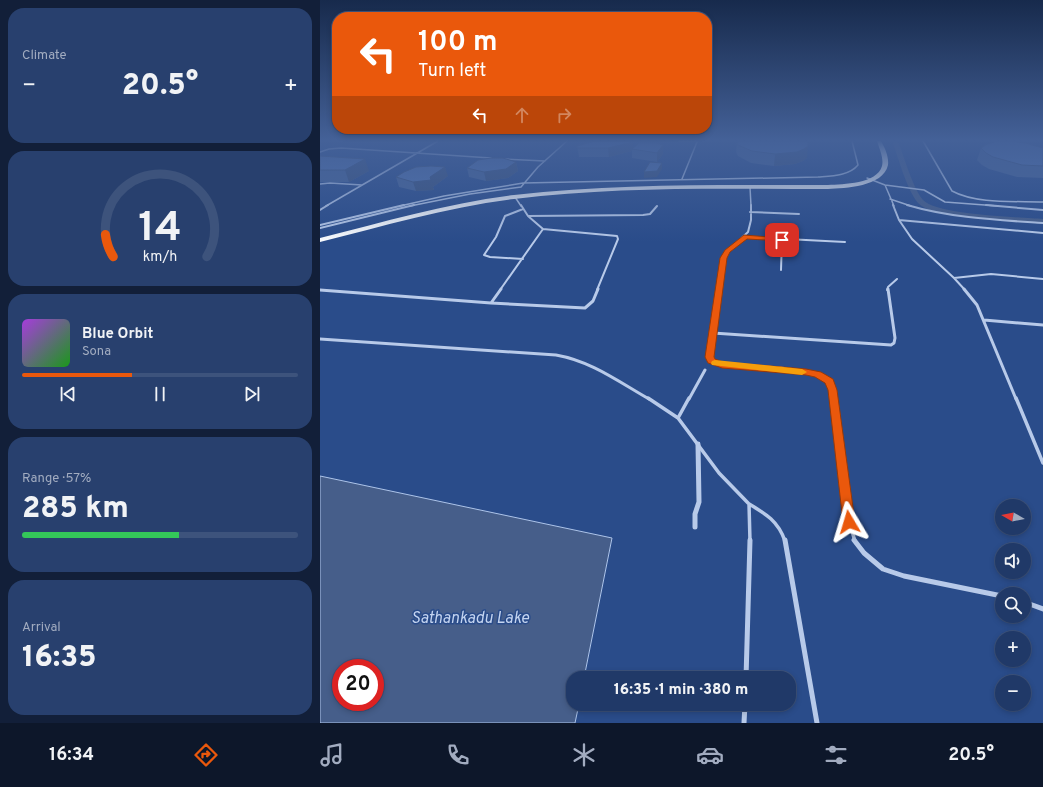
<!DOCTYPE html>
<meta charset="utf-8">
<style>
:root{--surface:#203968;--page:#28406e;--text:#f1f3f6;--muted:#a2acc0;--line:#3d537c;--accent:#ea580c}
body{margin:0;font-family:Overpass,sans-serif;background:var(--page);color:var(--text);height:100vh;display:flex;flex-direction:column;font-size:15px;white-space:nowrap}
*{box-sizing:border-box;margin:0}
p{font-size:13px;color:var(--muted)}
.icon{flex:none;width:22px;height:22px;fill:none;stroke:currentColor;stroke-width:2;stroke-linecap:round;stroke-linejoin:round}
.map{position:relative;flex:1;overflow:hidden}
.panel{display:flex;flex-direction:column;gap:8px;padding:8px;background:#121f39;width:320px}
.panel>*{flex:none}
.guide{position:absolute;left:12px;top:12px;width:380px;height:122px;border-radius:16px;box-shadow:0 2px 6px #0003,0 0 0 1px var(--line);background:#ea580c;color:#fff;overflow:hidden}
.needle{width:26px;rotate:279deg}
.controls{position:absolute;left:675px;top:499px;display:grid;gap:8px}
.controls a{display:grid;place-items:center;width:36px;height:36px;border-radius:50%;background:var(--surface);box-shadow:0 2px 6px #0003,0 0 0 1px var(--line);font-size:20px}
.speed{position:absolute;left:12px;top:659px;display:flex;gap:8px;font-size:20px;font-weight:700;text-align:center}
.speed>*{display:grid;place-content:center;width:52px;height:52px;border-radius:50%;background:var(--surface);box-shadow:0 2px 6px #0003,0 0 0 1px var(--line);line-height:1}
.speed .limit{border:6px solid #d22;background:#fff;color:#111}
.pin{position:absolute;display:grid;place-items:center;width:34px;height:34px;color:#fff;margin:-17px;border-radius:8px;box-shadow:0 2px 6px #0006}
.me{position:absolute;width:44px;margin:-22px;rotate:353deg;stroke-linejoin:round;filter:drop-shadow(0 0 3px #0008)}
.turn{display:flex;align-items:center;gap:14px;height:84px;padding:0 20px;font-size:18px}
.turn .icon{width:52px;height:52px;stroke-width:2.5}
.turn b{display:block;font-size:28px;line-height:34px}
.lanes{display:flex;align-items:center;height:38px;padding:0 20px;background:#0003;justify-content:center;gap:20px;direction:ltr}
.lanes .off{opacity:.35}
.big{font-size:30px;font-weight:800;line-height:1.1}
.panel .card{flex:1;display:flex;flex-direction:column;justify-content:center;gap:6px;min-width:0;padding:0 14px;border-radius:16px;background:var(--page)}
.panel .dial{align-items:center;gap:0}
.dial svg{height:104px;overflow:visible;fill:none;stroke:var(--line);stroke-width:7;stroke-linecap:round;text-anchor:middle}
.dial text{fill:var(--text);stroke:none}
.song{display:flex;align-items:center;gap:12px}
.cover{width:48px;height:48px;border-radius:6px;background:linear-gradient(135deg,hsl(280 70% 55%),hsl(120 70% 35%))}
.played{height:4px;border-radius:2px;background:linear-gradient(90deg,var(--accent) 40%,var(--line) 40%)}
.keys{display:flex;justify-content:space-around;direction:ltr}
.heat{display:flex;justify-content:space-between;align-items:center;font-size:22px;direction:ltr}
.charge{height:6px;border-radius:3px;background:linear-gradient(90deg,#34c759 57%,var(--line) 0)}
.trip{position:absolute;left:246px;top:671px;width:230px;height:40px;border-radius:16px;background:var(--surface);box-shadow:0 2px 6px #0003,0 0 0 1px var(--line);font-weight:800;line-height:40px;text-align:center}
.menu{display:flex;height:64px;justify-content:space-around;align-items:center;background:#0d172a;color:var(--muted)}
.menu .icon{width:28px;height:28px}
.menu .active{color:var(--accent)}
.menu b{font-size:18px;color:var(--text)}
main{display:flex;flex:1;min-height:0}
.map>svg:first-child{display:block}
.water{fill:#465e8a;stroke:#adc4e9;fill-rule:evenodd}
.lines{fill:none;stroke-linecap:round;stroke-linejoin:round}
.canal{fill:#465e8a;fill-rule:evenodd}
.service-far4{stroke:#b8cae9;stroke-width:1.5}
.service-far3{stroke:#b8cae9;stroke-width:2}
.service-far2{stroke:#b8cae9;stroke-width:3}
.service-far1{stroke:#b8cae9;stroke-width:3.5}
.service{stroke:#b8cae9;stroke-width:5}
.minor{stroke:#b8cae9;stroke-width:5}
.primary{fill:#fafcfe;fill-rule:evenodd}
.wall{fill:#476598}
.shaded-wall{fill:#3a527c}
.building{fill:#5375b1;stroke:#3a527c}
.route{fill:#ea580c;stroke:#983908}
.slow{fill:#f59e0b}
.labels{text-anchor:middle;stroke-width:3;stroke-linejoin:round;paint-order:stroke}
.near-water-label{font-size:16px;font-style:italic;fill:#c4d4f0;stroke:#2a4c8a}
</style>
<main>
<section class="panel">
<div class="card"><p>Climate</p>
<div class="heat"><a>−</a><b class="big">20.5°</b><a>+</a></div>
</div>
<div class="card dial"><svg viewBox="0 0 100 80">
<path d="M14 69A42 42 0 1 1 86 69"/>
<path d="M14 69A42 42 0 0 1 8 52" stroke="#ea580c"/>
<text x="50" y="56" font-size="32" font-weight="700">14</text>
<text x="50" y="72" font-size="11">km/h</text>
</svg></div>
<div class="card">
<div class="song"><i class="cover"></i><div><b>Blue Orbit</b><p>Sona</p></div></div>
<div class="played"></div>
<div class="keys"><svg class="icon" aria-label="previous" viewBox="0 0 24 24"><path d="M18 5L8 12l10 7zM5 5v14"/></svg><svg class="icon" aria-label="pause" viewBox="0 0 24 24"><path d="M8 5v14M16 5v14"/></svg><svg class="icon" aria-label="next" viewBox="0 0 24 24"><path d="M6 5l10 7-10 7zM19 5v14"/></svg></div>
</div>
<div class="card"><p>Range · 57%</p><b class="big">285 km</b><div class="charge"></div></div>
<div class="card"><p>Arrival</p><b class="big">16:35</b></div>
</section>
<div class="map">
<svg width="723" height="723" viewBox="0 0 723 723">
<rect width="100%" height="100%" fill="#2a4c8a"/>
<path class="water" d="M0,476L292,538L264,678H253V704H259L255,723H0ZM21,668H55V702H21Z"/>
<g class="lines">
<path class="canal" d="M572,141H578C584,157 593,188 603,200C617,215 700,217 723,219V223C699,221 613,220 598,203C586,188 579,159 572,141Z"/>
<path class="service-far4" d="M359,141H378
M603,141L632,191C656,204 695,201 723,202
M0,152L9,149L21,148L171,158
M185,159L225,161
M547,178L565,185L604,190L625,202L678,206
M362,179L377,142
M0,184L10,183L42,185
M565,185L574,206
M430,187L431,206
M195,197L201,206
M570,199L591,206
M6,206L118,141
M80,206L124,196L203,183L498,177C511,176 529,176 538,165L532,141
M90,206L150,194L201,187L218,167L247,141"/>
<path class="service-far3" d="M573,205L579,220L723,233
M587,205C631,218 677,220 723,223
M666,205L723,210
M203,209L185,216L176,237L164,255L170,257L203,259
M0,210L8,205
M430,212L479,214
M208,216L323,215L330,214L337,206
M579,220L592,239L634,278L645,290
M0,225L84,205
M0,228L94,205
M223,229L297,236L298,239L277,290
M426,237L525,242
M461,270L462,240
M634,278L671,274L723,279
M0,290H5
M180,290L223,229L208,216L201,205
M399,290L404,258L408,251L428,232L431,220V205
M567,290L568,287L577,279"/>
<path class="service-far2" d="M399,289L389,357L392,361L402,365C422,366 495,367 507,379C512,384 512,392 513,399
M644,289L657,305L696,399
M0,290L171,303L265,308L273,301L278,289
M171,303L181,289
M664,320L723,325
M393,333L571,345L574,343L575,338L568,289
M0,339L236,355C271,361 299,382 329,399
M369,399L385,370"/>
<path class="service-far1" d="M328,398L358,418L399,473L429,504L430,541
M513,398L529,522L535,541
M696,398L723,463
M358,418L369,398
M429,504C446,514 458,521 465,541"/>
<path class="service" d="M465,540L497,723
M534,540L544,553L563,569L584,576L682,596
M704,602L723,609
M426,678L430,540
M424,723L425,704"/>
<path class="minor" d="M375,527V514L379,502L378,444"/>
<path class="primary" d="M557,141H561C565,148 569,157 568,165C563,187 525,188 508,189C403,189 298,186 194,199C128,207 64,226 0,242V238C64,222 128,203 194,195C298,183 403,185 508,185C523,184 557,184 562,166C564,158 559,148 557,141Z"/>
</g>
<path class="wall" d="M417,141L487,158L483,161L475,164L454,166L431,163L418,156L416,152Z
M343,145V154L337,162L312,158V151L289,157H259L257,146L313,148Z
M661,148H723V178L697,177L669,169L662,165L657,160Z
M0,156L49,171L29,182H0Z
M196,162L198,171L188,178L166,181L149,177L147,168Z
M128,176L113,187L114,190L96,191L79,187L76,177Z"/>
<path class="shaded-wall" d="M313,142V150L312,149V151L289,157L288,148Z
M343,145V154L337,162V153Z
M488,146L487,158L483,161L475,164L454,166L455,154Z
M45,159L49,171L29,182L25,170Z
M196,162L198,171L188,178L166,181L164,172Z
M342,163V169L337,177L324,178V172Z
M125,167L128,176L113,187L114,190L96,191L93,182L110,177Z"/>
<path class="building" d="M275,141H304L313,142L288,148H257V146Z
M417,141H486L488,142V146L484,149L477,152L455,154L432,151L418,145Z
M678,141H690L705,143L723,148V166L702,165L673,157L666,153L661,148L667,144Z
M319,143H336L343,145L337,153L312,149Z
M0,156L45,159L25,170H0Z
M171,158H183L196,162L186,169L164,172L147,168L158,160Z
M330,162L342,163L337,171L324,172Z
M111,166L125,167L110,177L111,180L93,182L76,177L84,172L96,167Z"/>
<linearGradient id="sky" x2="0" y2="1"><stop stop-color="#172a4c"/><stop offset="0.58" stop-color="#446198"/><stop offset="1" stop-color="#446198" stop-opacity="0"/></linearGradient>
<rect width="723" height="242" fill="url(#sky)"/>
<path class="route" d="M424,235L462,238L466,240L462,241L427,239L410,252L407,258L394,357L395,359L403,362L486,369L501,372L513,379L517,390L535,522L533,526L529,528L524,526L523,522L508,390L505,383L495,377L486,375L402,368L388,363L385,357L400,258L405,250Z"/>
<path class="slow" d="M395,360L482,369L487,372L482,375L392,365L391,363L392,361Z"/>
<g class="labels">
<g class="near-water-label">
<text x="150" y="623">Sathankadu Lake</text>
</g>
</g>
</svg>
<div class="controls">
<a><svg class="needle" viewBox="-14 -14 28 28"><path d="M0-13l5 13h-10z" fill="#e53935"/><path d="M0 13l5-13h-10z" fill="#a2acc0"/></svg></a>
<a><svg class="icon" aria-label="sound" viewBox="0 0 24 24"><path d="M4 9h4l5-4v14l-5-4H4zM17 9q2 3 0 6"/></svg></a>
<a><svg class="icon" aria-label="search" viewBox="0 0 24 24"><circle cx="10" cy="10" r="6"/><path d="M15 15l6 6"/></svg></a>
<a>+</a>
<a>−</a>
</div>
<div class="speed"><div class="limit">20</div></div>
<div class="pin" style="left:462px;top:240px;background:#d93025"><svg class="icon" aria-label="arrive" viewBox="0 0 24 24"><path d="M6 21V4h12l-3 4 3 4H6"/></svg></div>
<svg class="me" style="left:529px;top:522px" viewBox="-20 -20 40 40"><path d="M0-17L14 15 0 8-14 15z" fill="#ea580c" stroke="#fff" stroke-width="4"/></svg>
<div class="trip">16:35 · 1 min · 380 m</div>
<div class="guide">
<div class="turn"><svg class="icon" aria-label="left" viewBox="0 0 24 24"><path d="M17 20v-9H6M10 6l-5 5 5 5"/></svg><div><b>100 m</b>Turn left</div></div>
<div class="lanes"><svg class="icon" aria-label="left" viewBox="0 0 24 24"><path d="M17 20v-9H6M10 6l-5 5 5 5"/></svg><svg class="icon off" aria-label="ahead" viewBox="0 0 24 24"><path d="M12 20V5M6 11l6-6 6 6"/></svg><svg class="icon off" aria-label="right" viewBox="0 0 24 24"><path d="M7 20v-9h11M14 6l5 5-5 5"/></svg></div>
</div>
</div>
</main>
<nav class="menu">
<b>16:34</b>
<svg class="icon active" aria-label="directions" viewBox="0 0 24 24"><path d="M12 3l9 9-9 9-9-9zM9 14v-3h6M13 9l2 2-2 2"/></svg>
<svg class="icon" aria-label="music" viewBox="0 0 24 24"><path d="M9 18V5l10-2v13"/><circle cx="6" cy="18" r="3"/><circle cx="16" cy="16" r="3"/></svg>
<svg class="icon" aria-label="phone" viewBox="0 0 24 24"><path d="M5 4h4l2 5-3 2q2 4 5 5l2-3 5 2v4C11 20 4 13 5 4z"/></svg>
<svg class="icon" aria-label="climate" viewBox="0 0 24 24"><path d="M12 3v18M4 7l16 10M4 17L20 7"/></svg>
<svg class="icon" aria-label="car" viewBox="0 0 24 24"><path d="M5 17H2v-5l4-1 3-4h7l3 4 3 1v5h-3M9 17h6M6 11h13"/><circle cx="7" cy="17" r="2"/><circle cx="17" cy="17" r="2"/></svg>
<svg class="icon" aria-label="filters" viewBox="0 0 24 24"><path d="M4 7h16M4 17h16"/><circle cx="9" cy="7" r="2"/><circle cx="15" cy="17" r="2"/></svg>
<b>20.5°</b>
</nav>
